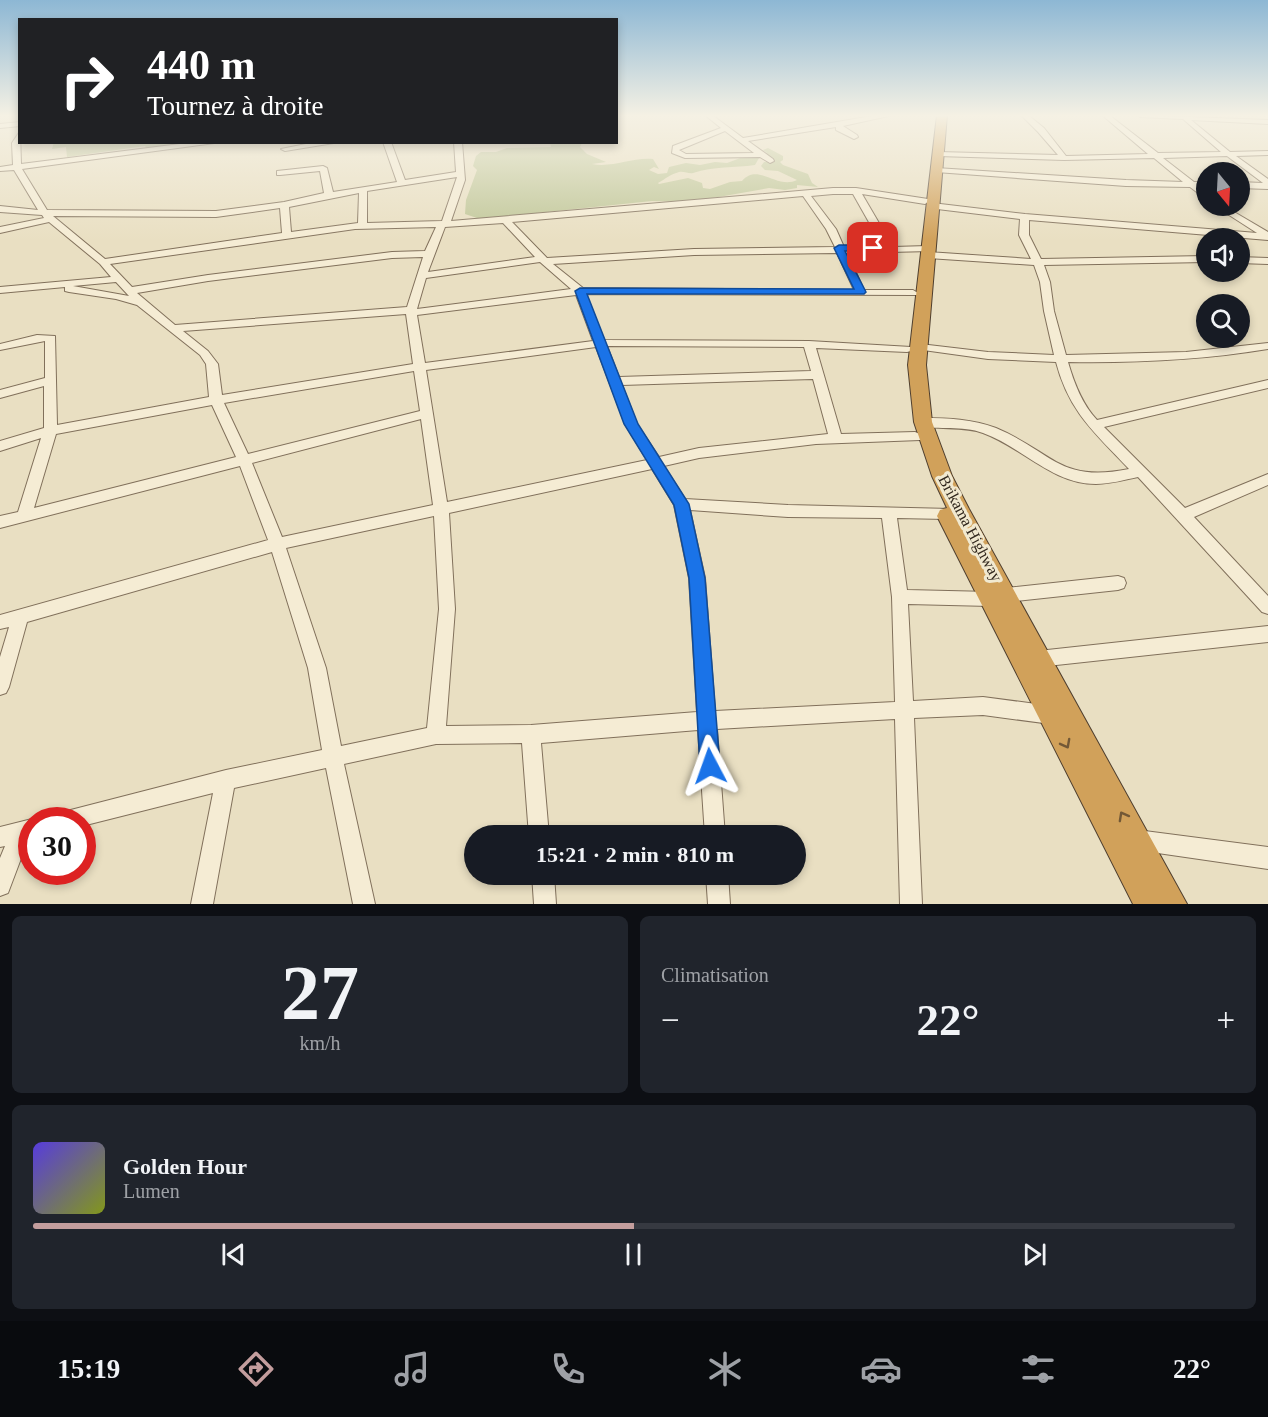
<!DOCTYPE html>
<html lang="fr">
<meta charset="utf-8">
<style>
:root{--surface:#171b24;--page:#20242c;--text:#f1f3f6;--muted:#9ea1a6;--line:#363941;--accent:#c39d9d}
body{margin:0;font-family:"Times New Roman",serif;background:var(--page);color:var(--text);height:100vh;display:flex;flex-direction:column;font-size:22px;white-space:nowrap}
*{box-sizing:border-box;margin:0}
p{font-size:20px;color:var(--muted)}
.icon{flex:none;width:33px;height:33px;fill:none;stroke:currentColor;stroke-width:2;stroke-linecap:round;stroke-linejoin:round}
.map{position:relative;height:904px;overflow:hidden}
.details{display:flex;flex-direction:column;gap:12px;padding:12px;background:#0d0f14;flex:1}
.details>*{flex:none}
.top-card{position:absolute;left:18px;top:18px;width:600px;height:126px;border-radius:0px;box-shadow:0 3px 9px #0003;background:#202124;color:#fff;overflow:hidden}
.needle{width:39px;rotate:162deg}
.controls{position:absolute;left:1196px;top:162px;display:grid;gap:12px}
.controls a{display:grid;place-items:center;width:54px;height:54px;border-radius:50%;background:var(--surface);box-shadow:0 3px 9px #0003;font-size:30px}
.speed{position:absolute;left:18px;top:807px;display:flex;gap:12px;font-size:30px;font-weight:700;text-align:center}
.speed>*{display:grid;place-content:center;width:78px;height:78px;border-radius:50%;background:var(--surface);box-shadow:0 3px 9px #0003;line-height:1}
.speed .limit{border:9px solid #d22;background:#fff;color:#111}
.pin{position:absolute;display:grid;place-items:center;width:51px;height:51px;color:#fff;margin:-26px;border-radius:12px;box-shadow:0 3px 9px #0006}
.me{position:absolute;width:66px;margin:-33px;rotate:356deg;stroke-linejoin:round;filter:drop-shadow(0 0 4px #0008)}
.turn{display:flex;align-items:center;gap:21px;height:126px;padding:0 30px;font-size:27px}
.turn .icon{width:78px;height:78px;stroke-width:2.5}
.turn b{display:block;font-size:42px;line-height:51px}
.big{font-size:45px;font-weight:600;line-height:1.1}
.details .card{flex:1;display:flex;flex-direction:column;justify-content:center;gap:9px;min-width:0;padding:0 21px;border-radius:9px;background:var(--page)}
.details .dial{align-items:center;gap:0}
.dial b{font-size:78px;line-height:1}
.song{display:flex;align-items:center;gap:18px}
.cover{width:72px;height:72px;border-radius:9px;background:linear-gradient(135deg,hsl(250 70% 55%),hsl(70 70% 35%))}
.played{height:6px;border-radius:3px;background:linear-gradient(90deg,var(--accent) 50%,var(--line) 50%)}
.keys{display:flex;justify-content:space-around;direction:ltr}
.heat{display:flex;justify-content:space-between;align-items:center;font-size:33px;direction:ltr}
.details .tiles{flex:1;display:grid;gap:12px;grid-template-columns:1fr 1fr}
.card:last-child{grid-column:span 2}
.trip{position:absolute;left:464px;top:825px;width:342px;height:60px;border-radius:30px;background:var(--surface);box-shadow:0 3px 9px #0003;font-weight:600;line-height:60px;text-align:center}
.tab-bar{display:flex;height:96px;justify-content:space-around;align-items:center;background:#090b0e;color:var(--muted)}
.tab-bar .icon{width:42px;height:42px}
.tab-bar .selected{color:var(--accent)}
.tab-bar b{font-size:27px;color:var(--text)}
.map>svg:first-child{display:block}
.green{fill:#bfc697}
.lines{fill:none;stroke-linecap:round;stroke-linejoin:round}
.minor-casing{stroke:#81705b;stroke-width:2}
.highway-casing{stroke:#4f3f2f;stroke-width:2}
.minor{fill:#f5ecd4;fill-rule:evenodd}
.highway{fill:#d1a15a;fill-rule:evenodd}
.oneway{stroke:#725836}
.route{fill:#1a73e8;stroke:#114b97;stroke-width:1.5}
.labels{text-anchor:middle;stroke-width:6;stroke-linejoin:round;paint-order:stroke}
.street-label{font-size:16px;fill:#32281e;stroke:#f1e9d0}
</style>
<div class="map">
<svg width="1268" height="904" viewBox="0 0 1268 904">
<rect width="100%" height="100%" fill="#e9dfc2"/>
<path class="green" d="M54,142L184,143L147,149L145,146L67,157L66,147L52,149Z
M550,143H582L580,147L587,154L606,162L592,164C613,168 632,157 653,159L659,169L654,167L649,170L658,174L667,173L669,167L686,163L700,165L715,162L727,163L743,157L759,158L755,165C734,168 714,166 693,173C689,174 684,171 679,172C671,174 665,179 658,183L659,184L688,178L702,183L703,188L710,189L730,182L742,181C758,162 777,190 797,180L778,171L765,170L761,166L764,162L774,161L765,155L767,153L763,150L768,148L783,156V160L780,162L783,165L808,174L812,183L818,187L797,185V188L785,190L769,188L690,202L652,201L480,219L465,214L466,200L477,170L473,166L476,156L481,152H496L507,148L551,147Z"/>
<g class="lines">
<g class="minor-casing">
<path id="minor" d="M705,115H712L743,138L878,115H893L843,126L857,135L858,137L854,139L836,130V127L748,141L773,159L774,161L770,163L760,157L685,158L672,153L673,146L721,128ZM725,131L754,153L686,154L679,150Z
M1021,115H1028L1044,128L1066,156L1148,154L1102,115H1109L1158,153L1221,152L1183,119L1140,117L1137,115L1268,120V124L1191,120L1230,152L1268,151V155L1236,156L1268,179V189L1239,188V182L1263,183L1227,156L1163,158L1194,182H1206V188L1201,187L1206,192V199L1190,187L1126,186L936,172L932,170L936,168L1126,180L1183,182L1154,158L1064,160L938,156L934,154L938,152L1058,155L1038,132Z
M20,122V126L0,128V124Z
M20,131L21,164L196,142H222L22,169L47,210L216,211L284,202L324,193L320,171L280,175H277V171L323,166L327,168L333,192L397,182L383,142H391L405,180L456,172L454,142H462L465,180L451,221L833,188H856L928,199L929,201L925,204L862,194L893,247L928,246L931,247V251L847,253L864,290H913L918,293L917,295L586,294L604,340L809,341L911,347L913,349L911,351L907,352L816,348L841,434L915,432L920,434L922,437L920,440L816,444L699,458L664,466L685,499L788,505L951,509L953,513L951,517L946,519L897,518L907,590L990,592L996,594L998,599L996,604L990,606L908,604L913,701L983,697L1051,706L1058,709L1060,715L1058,721L1051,724L983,715L914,718L922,904H900L895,719L717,729L725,836H705L698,730L541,743L549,836H529L522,743L436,744L344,764L375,904H353L326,768L234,788L213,904H191L213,793L82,826V820H56L59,813L226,770L322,750L308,668L272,552L27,622L9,687L6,693L0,695V657L9,627L0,629V615L268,540L240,466L0,528V516L18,512L41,438L0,451V441L44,428V386L0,398V390L45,378V341L0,350V344L37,335L55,336L57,425L209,397L206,364L200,355L137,305L116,299L69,292L65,291V287L0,293V287L111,277L100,264L49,222L0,233V227L44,218L42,215L0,212V206L38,210L14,170L0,171V167L13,165L12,143ZM457,177L442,221L367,223V191ZM359,193L358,223L291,232L289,207ZM833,194H853L883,247H844L836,229L811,196ZM803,196L826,229L835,247L694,249L547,258L512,222ZM280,208L282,233L105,259L53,216L216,217ZM503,223L535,257L428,272L445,227ZM436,227L425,251L392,252L208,275L132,287L110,264L355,229ZM837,253L854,290L583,288L553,264L694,255ZM423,257L407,307L175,325L137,293L208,281L392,258ZM540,262L571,289L417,309L426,278ZM116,282L129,296L73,286ZM576,295L593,341L425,363L417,315ZM406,314L413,364L222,395L218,364L208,351L183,331ZM607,346L804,347L811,371L619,377ZM596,347L625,424L647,460L447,502L426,370ZM414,371L420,411L248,454L224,403ZM813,379L828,434L699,448L659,457L637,424L622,385ZM212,405L236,457L34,508L56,434ZM421,419L433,505L282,537L252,463ZM652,469L674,505L689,578L697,712L531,725L446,726L455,609L449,513ZM690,510L788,517L882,518L892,597L895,702L715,711L705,578ZM434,516L439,609L427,728L341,746L326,668L286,548Z
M316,142H340L285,151L281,149Z
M932,203L1025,214L1257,233L1215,206H1224L1268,232V240L1029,220V235L1041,259L1206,256V262L1044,265L1050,282L1054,311L1066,355L1186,352L1268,343V349C1202,360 1135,363 1068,362C1074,383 1082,404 1097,420L1268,380V388L1104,427L1185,508L1268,474V485L1194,517L1268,596V614L1262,612L1138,477C1124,480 1110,484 1096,484C1052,484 1022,447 983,433C962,425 939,431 918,425L917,422L923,418C948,418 973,419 996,428C1053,452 1059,483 1129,469C1095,433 1069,412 1056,362L988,359L916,349L914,347L920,344L988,352L1054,355L1044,311L1040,282L1034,265L928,258L923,255L928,252L1031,259L1019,235L1020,219L929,208V204Z
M1239,257L1268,258V264L1239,263Z
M1118,576L1124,578L1126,583L1124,588L1118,590L1006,602L1000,600L998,595L1000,590L1006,588Z
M1268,626V642L1038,667L1032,665L1029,659L1032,653L1038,651Z
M32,819L36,820H32V839L28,840L8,893L0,896V858L5,846L0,847V827Z
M1137,830L1268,847V869L1137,850L1130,847L1127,840L1130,833Z
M532,874H554L556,904H534Z
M706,874H728L730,904H708Z"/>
</g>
<g class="highway-casing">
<path id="highway" d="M937,115H947L926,365L932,422L952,476L969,509L1187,904H1133L937,516L940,510L947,508L932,476L914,422L908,365Z"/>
</g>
<use href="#minor" class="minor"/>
<use href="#highway" class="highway"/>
</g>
<defs><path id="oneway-chevron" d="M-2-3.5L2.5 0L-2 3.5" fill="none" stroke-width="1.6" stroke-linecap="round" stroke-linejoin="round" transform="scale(1.5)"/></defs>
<g class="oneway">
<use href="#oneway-chevron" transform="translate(1066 744) rotate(62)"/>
<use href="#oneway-chevron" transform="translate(1123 816) rotate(-119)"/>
</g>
<linearGradient id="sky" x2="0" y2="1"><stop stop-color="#8db7d4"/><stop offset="0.48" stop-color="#f5f1e4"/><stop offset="1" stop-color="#f5f1e4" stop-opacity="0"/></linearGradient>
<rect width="1268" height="241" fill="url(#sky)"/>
<path class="route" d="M839,245H873L877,248L873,251H845L866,292L864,294H587L638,424L689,504L705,578L720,766L717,773L710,776L703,773L700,766L689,578L674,505L624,424L575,291L580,288L854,289L834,248Z"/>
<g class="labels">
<g class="street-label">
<text transform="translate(971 528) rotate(62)" y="6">Brikama Highway</text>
</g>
</g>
</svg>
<div class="controls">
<a><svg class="needle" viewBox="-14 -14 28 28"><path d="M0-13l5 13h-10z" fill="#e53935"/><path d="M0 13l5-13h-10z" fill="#9ea1a6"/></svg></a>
<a><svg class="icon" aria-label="sound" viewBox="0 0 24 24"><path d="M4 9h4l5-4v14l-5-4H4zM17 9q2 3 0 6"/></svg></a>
<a><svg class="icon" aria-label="search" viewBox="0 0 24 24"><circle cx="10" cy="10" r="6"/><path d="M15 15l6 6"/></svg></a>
</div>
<div class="speed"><div class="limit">30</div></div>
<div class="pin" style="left:873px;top:248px;background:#d93025"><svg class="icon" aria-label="arrive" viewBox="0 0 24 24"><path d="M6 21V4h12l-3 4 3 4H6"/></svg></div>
<svg class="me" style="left:710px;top:766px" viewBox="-20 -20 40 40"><path d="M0-17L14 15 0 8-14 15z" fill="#1a73e8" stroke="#fff" stroke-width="4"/></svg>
<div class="trip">15:21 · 2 min · 810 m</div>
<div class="top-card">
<div class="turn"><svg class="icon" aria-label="right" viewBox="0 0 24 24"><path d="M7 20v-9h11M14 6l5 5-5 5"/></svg><div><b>440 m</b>Tournez à droite</div></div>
</div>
</div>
<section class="details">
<div class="tiles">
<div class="card dial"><b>27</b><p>km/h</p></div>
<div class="card"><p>Climatisation</p>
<div class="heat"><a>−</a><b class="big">22°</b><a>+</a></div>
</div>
<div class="card">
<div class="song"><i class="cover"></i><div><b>Golden Hour</b><p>Lumen</p></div></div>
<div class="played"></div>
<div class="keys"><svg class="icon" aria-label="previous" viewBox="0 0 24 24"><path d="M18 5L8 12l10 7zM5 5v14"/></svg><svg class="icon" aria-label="pause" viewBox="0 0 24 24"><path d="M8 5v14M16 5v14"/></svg><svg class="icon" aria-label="next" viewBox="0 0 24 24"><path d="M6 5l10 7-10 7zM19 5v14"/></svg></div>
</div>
</div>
</section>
<nav class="tab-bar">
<b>15:19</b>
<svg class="icon selected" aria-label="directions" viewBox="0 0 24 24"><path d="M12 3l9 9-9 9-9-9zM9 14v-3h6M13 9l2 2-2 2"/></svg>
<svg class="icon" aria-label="music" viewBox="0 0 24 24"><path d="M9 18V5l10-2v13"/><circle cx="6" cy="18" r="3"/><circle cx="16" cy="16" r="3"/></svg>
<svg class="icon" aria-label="phone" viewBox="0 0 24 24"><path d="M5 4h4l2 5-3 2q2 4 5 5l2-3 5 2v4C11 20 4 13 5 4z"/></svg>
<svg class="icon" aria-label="climate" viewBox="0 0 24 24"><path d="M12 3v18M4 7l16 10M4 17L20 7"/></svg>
<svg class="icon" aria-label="car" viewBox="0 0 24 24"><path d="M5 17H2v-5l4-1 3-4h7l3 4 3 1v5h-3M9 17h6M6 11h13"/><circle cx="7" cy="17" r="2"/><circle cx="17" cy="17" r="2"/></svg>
<svg class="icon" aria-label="filters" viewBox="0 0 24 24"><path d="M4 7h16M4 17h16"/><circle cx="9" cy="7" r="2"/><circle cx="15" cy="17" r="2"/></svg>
<b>22°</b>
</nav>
